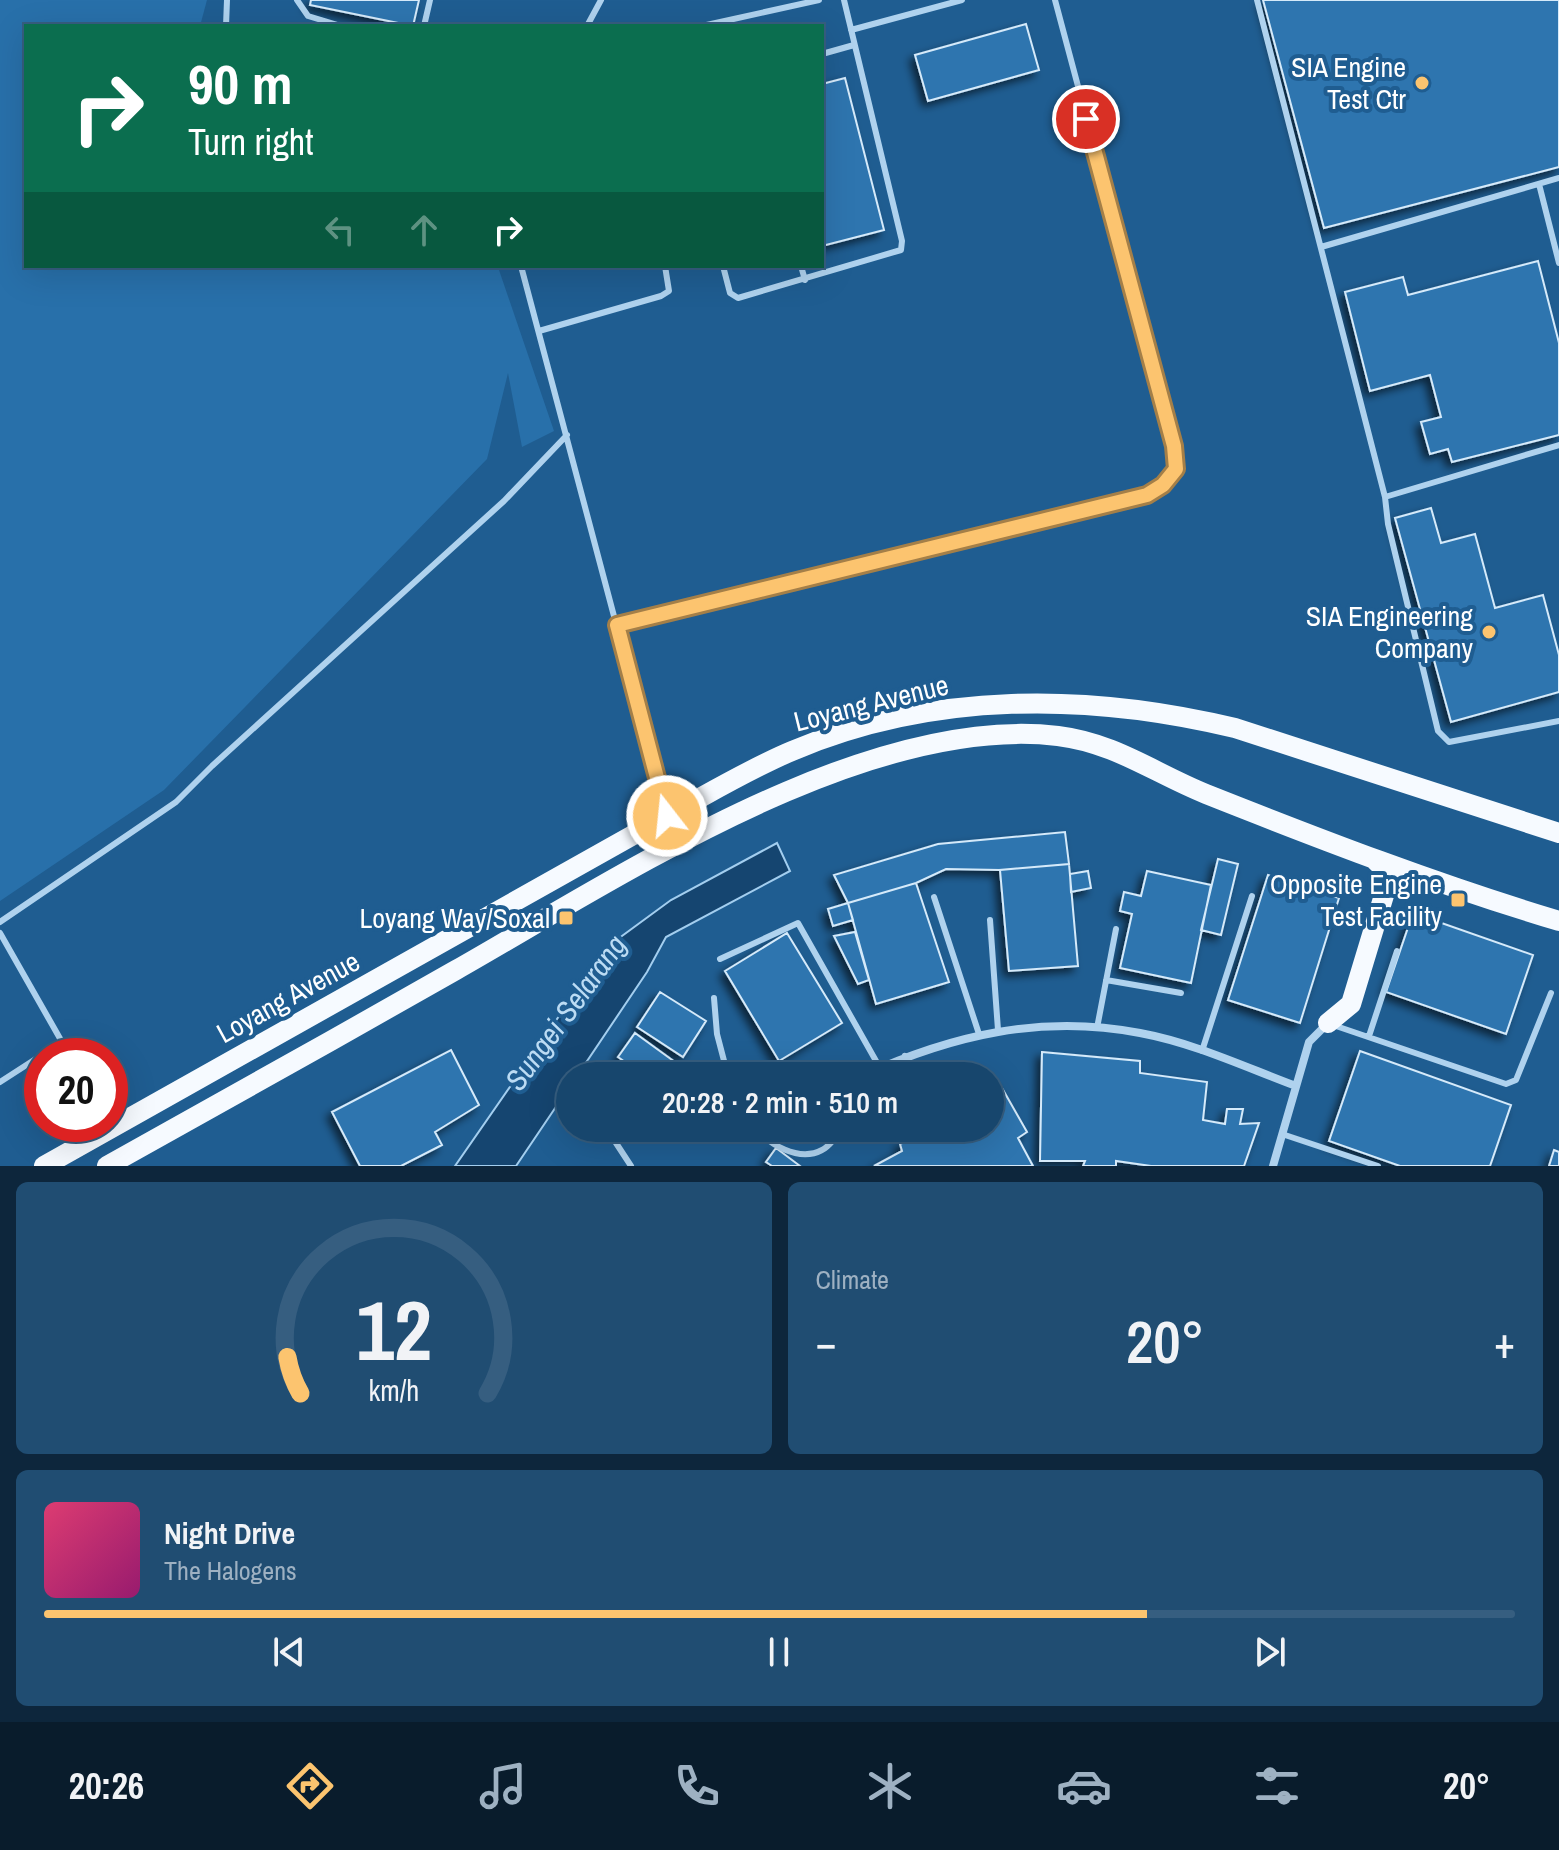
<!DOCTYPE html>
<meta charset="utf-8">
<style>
:root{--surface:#17466d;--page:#204d72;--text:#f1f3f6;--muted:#9eb1c2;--line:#365e80;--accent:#fcc46f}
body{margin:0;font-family:"Archivo Narrow",sans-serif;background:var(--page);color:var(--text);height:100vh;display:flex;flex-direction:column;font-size:30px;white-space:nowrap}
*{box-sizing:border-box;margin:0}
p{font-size:26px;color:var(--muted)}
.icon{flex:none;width:44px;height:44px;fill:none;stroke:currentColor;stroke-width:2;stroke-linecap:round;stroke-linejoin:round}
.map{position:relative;height:1166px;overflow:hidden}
.side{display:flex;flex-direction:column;gap:16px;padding:16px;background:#0d263c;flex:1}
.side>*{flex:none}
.banner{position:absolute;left:24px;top:24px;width:800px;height:244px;border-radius:0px;box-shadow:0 8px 32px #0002,0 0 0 2px var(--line);background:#0b6e4f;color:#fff;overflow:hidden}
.speed{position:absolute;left:24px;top:1038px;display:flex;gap:16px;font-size:40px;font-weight:700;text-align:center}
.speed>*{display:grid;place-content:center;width:104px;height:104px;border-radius:50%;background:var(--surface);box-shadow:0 8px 32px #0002,0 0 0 2px var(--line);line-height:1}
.speed .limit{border:12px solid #d22;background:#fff;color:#111}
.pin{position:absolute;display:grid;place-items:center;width:68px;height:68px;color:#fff;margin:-34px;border:4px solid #fff;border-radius:50%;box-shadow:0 2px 8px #0007}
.me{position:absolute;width:88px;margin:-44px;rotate:344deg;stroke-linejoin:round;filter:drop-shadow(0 0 6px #0008)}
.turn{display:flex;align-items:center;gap:28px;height:168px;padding:0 32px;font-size:36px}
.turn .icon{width:104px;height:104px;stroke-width:2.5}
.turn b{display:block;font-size:56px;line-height:68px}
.lanes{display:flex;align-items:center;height:76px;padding:0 32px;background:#0003;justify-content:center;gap:40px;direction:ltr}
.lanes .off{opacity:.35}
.big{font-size:60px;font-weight:600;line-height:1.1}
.side .widget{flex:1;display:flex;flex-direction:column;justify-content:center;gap:12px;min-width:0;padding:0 28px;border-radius:12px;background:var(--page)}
.side .dial{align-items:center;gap:0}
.dial svg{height:208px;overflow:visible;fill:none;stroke:var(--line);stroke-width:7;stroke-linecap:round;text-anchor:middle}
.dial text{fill:var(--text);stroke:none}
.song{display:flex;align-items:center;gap:24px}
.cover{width:96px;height:96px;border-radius:12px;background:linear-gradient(135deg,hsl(340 70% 55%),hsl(320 70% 35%))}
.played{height:8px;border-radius:4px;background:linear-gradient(90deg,var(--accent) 75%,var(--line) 75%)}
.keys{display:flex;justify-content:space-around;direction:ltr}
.heat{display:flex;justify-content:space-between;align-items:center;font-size:44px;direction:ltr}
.side .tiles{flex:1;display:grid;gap:16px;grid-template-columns:1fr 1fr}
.widget:last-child{grid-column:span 2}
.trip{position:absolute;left:556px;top:1062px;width:448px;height:80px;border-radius:40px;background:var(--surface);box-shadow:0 8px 32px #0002,0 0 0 2px var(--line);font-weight:600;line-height:80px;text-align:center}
.tab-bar{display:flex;height:128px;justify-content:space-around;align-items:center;background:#091c2c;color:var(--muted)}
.tab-bar .icon{width:56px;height:56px}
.tab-bar .selected{color:var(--accent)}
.tab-bar b{font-size:36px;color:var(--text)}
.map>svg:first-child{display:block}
.green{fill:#2870aa}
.water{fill:#154570;stroke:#a3ceef;stroke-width:2}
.building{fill:#2e75af;stroke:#d5eafa;stroke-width:2;filter:url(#shadow)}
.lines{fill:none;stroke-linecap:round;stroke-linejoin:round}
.service{stroke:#afd2ee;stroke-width:6}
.minor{stroke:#afd2ee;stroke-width:8}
.primary{stroke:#f6faff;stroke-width:20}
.route-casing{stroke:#a47f48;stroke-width:20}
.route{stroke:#fcc46f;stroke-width:14}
.poi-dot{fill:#fcc46f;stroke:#1f5d91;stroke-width:3}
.labels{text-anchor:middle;stroke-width:8;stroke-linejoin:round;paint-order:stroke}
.poi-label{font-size:28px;fill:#fff;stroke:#1f5d91;text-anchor:end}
.street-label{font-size:28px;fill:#fff;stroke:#1f5d91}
.water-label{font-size:30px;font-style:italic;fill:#bcdcf4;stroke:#1f5d91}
</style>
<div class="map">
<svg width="1559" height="1166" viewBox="0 0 1559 1166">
<defs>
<filter id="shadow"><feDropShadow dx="-5" dy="5" stdDeviation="4" flood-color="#0009"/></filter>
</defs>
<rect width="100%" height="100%" fill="#1f5d91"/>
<path class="green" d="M0,0H207L200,26H26V266L498,267L554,431L522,447L508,373L487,459L164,790L0,901Z"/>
<path class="water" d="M777,843L790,871L666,937L647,972L577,1076H570V1086L516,1166H455L607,947L671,900Z"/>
<path class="building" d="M311,0H419L413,26L310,5Z
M1263,0H1559V167L1324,228Z
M1026,24L1039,70L928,101L915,55Z
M845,78L884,230L822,246V84Z
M1538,261L1559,343V435L1452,462L1448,449L1430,454L1421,422L1441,417L1430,375L1370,391L1345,292L1403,277L1408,295Z
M1431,508L1441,543L1475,534L1495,608L1543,595L1559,655V692L1451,722L1395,518Z
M1065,832L1069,864L1000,870L946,869L916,883L848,903L834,875L938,844Z
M1218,859L1238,864L1221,935L1201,930Z
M1069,864L1078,966L1009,971L1000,870Z
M1088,871L1091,888L1071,892L1070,874Z
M1147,871L1211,885L1191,983L1120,968L1132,914L1120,911L1124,892L1141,896Z
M1268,875L1339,898L1300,1023L1228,1000Z
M916,883L949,982L876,1004L848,903Z
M848,903L853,920L833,926L828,909Z
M1413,913L1533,955L1506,1034L1386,992Z
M855,932L869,980L858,984L834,936Z
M787,933L842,1023L779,1061L725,971Z
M660,992L706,1021L683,1057L637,1027Z
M635,1033L679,1065L671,1076H645L618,1057Z
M451,1050L479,1105L435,1132L442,1145L401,1166H360L332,1112Z
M1360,1051L1511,1105L1490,1166H1400L1329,1141Z
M1042,1052L1140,1061V1073L1207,1082L1203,1120L1225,1124L1227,1109H1243L1240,1124L1259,1123L1244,1166H1151L1116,1161V1166H1083L1085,1161H1040Z
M1002,1088L1027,1132L1018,1138L1033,1166H874L902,1151L900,1144L927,1132L925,1128H990V1089L992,1093Z
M776,1148L800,1166H772L766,1162Z
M1554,1150L1559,1152V1166H1549Z"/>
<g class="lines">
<path class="service" d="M297,0L308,16L341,26
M1257,0L1385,497L1388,524L1438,731L1449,742L1559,721
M226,26L227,0
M424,26L430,0
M587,26L601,0
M702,26L819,0
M851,30L962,0
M822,54L854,45
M1539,184L1559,263
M1321,247L1559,178
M521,266L666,812
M723,266L730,293L738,298L901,250L902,241L844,0
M801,266L805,280
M539,331L661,296L669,291L665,266
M1385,497L1559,445
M617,625L1147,495L1163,485L1176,469L1174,446L1055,0
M934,897L979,1034
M990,920L998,1030
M0,922L176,802L212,766L504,501L567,435
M0,933L62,1042L0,1082
M720,959L798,923L880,1068
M1106,980L1181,993
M714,998L717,1034L728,1076
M1333,1025L1506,1084L1516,1080L1551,993
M1097,1028L1116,929
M1369,1036L1397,951
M1202,1051L1252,896
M612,1128L616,1143L631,1166
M753,1128C769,1143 798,1163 822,1150C829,1147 835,1137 841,1132
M1282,1134L1378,1166"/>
<path class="minor" d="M862,1076C952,1035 1042,1014 1140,1033C1194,1043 1245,1067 1296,1086
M895,1076L905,1057
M835,1128L848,1133L861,1128
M1273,1166L1309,1042L1327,1024"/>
<path class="primary" d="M1328,1023L1351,1004L1388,882L1383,868L1375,860
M44,1166L667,816C708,794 749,769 792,751C933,691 1089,693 1235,728L1559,833
M107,1166C224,1101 340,1036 456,970C618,878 866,713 1058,736C1115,743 1154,773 1206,794C1322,840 1439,885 1559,921"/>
</g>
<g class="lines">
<g class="route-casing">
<path id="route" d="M667,816L617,625L1147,495L1163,485L1176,469L1174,446L1086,119"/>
</g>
<use href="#route" class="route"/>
</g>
<g class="poi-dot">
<circle cx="1422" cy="83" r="8"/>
<circle cx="1489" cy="632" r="8"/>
<rect x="1450" y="892" width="16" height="16" rx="4"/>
<rect x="558" y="910" width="16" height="16" rx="4"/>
</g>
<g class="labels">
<g class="poi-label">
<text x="1406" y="77">SIA Engine<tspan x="1406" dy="32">Test Ctr</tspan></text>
<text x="1473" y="626">SIA Engineering<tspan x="1473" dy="32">Company</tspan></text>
<text x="1442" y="894">Opposite Engine<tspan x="1442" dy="32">Test Facility</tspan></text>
<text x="550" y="928">Loyang Way/Soxal</text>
</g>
<g class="street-label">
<text transform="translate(871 703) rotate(-14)" y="10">Loyang Avenue</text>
<text transform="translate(288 997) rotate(-29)" y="10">Loyang Avenue</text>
</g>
<g class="water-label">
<text transform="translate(566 1013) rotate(-54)" y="10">Sungei Selarang</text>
</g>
</g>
</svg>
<div class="speed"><div class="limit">20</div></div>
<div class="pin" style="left:1086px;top:119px;background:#d93025"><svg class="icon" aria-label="arrive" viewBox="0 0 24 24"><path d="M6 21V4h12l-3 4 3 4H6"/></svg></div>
<svg class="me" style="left:667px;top:816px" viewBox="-20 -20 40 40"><circle r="17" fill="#fcc46f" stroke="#fff" stroke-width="3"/><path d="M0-11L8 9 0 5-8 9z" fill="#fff"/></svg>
<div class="trip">20:28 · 2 min · 510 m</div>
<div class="banner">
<div class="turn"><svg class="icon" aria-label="right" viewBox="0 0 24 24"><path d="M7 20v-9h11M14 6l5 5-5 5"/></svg><div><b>90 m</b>Turn right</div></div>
<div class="lanes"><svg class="icon off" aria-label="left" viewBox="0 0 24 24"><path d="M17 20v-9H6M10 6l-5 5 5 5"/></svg><svg class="icon off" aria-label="ahead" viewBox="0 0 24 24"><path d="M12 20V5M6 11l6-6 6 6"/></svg><svg class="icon" aria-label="right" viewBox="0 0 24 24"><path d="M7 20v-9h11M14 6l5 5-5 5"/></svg></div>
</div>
</div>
<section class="side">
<div class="tiles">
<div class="widget dial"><svg viewBox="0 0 100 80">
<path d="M14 69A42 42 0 1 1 86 69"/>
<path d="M14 69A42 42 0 0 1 9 55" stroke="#fcc46f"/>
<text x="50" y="56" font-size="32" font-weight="700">12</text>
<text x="50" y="72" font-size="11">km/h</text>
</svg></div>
<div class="widget"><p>Climate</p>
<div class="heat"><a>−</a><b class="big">20°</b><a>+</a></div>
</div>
<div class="widget">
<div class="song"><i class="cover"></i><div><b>Night Drive</b><p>The Halogens</p></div></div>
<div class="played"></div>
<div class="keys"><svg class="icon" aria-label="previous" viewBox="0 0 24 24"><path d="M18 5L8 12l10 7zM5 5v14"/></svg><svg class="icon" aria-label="pause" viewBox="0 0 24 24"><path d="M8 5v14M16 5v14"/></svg><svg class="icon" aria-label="next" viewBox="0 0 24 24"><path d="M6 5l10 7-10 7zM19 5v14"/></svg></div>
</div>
</div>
</section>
<nav class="tab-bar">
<b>20:26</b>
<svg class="icon selected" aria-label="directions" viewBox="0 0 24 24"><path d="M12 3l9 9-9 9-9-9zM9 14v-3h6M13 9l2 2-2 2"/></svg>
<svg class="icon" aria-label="music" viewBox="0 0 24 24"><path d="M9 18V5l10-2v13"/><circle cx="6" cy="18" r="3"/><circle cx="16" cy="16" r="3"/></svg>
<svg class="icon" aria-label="phone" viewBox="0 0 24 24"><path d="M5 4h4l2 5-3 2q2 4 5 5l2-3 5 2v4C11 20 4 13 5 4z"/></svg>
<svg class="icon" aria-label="climate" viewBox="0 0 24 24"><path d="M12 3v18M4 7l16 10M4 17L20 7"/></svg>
<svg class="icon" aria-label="car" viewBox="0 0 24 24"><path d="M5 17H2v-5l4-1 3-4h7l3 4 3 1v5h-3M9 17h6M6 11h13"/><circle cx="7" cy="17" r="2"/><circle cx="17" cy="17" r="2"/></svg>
<svg class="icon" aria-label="filters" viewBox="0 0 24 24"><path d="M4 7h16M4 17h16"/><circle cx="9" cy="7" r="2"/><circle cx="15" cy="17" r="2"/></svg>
<b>20°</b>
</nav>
